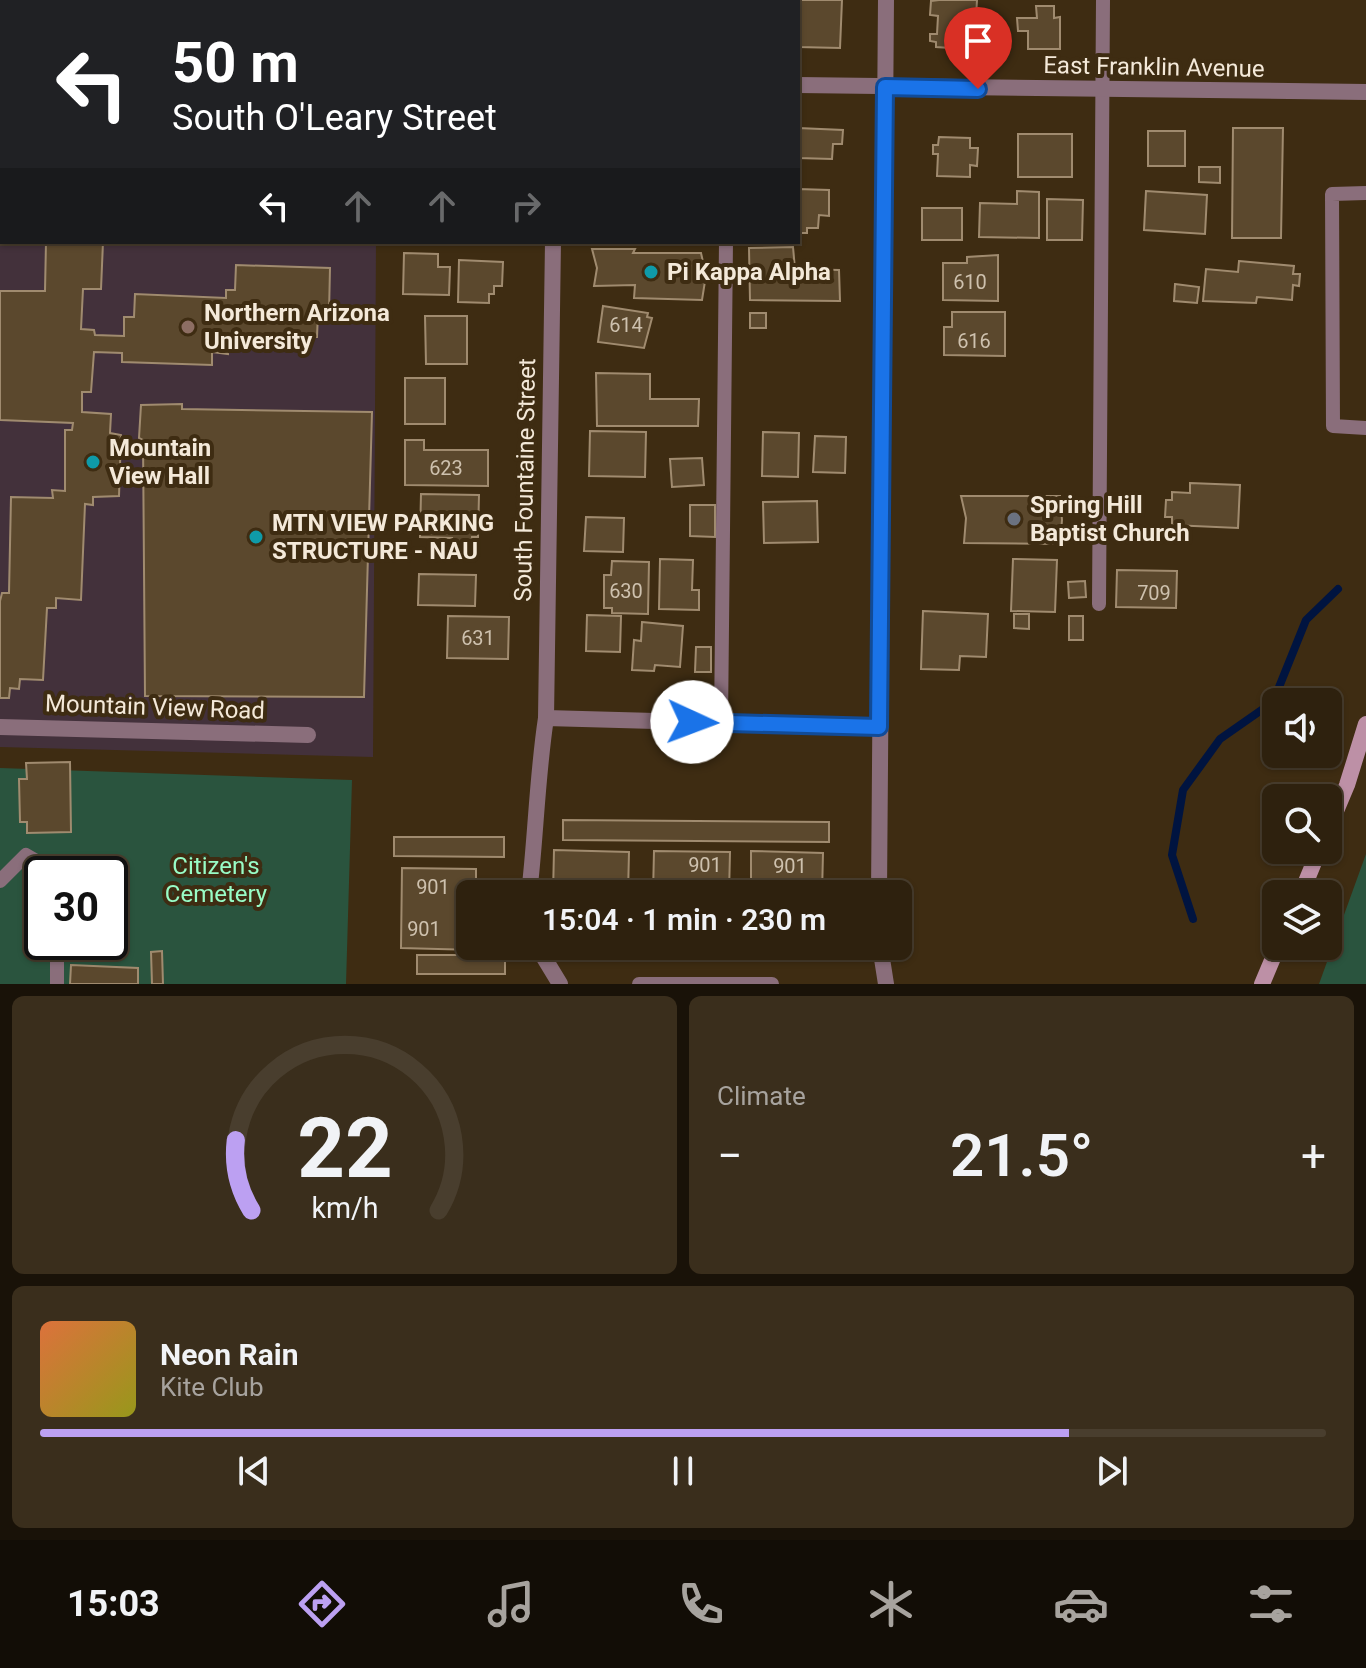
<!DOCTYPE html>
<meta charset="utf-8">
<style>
:root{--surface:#2e210e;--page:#3a2e1c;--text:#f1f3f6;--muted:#a7a39e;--line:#493e2e;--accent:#bca0f2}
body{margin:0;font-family:Roboto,sans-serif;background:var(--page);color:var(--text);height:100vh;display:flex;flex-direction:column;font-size:30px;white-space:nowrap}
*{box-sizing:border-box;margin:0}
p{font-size:26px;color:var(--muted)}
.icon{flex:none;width:44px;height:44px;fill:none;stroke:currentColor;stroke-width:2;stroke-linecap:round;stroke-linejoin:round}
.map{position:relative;height:984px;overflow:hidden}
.details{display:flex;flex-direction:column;gap:12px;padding:12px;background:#191208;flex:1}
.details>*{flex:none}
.guide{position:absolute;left:0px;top:0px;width:800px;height:244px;box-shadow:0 2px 6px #0004,0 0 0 2px var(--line);background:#202124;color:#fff;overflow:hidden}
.fabs{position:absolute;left:1262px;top:688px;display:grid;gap:16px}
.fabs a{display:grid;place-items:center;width:80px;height:80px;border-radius:12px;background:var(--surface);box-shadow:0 2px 6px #0004,0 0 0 2px var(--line);font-size:40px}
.speed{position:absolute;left:24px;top:856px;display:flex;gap:16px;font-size:40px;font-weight:700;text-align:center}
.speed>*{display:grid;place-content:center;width:104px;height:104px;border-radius:50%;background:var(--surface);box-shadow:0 2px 6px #0004,0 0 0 2px var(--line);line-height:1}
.speed .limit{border:4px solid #111;border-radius:12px;background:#fff;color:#111}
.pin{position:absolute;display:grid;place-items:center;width:68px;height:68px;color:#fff;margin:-82px -34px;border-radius:50% 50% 50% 0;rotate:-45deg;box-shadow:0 0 8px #0007}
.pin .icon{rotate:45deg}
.me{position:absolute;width:88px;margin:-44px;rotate:92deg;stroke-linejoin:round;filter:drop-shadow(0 0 6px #0008)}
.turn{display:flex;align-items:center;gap:28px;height:168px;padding:0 40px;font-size:36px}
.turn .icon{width:104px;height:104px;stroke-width:2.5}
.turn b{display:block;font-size:56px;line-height:68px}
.lanes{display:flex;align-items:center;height:76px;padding:0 40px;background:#0003;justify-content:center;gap:40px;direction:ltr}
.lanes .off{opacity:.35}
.big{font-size:60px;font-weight:600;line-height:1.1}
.details .widget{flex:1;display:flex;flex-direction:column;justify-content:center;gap:12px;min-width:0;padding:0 28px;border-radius:12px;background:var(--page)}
.details .dial{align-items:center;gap:0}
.dial svg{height:208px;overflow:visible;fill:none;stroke:var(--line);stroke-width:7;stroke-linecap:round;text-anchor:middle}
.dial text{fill:var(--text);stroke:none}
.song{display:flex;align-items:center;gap:24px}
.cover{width:96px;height:96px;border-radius:12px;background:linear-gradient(135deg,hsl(20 70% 55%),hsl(60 70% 35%))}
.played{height:8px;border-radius:4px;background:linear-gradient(90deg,var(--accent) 80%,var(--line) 80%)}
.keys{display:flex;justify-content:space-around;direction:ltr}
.heat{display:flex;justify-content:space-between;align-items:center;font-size:44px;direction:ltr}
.details .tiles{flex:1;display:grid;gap:12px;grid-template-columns:1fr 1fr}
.widget:last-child{grid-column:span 2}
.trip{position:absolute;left:456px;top:880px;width:456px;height:80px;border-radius:12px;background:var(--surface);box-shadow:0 2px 6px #0004,0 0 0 2px var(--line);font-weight:600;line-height:80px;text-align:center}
.tabs{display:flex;height:128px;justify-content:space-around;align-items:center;background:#120d06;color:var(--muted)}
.tabs .icon{width:56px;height:56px}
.tabs .on{color:var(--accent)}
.tabs b{font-size:36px;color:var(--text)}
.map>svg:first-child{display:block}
.education{fill:#43313b}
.green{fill:#2a543e;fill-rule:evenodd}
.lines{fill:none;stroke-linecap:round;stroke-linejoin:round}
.stream{stroke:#001440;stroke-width:8}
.building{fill:#5b482d;stroke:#a08b6f;stroke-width:2}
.service{stroke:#8a6e7b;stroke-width:14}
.minor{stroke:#8a6e7b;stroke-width:16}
.tertiary{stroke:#8a6e7b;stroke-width:16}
.secondary{stroke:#bd90a6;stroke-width:16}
.route-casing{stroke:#114b97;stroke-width:20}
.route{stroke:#1a73e8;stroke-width:14}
.culture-dot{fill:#0f9aa8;stroke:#3e2c12;stroke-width:3}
.education-dot{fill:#8d6e63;stroke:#3e2c12;stroke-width:3}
.worship-dot{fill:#6b7280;stroke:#3e2c12;stroke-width:3}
.labels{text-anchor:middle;stroke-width:8;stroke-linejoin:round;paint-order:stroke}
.number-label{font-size:20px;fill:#cec1ae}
.street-label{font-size:24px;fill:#f4e9d9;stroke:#3e2c12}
.poi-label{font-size:24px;font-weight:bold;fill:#f4e9d9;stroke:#3e2c12;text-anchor:start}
.park-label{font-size:24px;fill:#98fcc6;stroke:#3e2c12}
</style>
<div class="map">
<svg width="1366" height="984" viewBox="0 0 1366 984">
<rect width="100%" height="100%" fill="#3e2c12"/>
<path class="education" d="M0,0L279,2H2V242H376L373,757L0,747Z"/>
<path class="green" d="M0,768L352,780L346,984H0ZM42,874H110V942H42Z
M1366,854V984H1319Z"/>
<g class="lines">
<path class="stream" d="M1193,919L1172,855L1183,790L1220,739L1273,702L1306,620L1338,589"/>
</g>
<path class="building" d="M0,0H47L2,2V64Z
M779,0H842L840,48L798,47V2Z
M939,0H977L975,34H965V49L936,47V42L930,41V34H937L938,16L930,15L931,1Z
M1036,6H1054V18L1060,17V49H1028V31H1018L1017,18H1037Z
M798,128L843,130L842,144H833L832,159L798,158Z
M1233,128H1283L1281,238H1232Z
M1148,131H1185V166H1148Z
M1018,134H1072V177H1018Z
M939,137L970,138V148H978L977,166L970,165V177L937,176L938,154H933V145H938Z
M1199,167H1220V183L1199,182Z
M798,189L829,190V216L819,215L818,228H807V233H798Z
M1017,191L1039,192V238L979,237L980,203L1017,204Z
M1146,191L1207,195L1205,234L1144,230Z
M1047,199L1083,200L1082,240H1047Z
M922,208H962V240H922Z
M46,242H103L101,289H83L81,329L94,330L95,335L124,336V317H134L135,294L226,298V290H235L236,265L330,268L329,313H318L317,337L237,335V344L227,343L228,354L212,352V365L122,362V353L94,352L91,392H82V412L111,414L110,433L121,435L119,496L93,497V505L85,504L81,600L56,598V608H47L43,680L20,679L19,689L10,688L9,698H0V601L2,593H9L11,497L53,498L52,490L65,491V430H72L73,423L0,420V291H45Z
M793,247L795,269L839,270L840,301L750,300L749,248Z
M592,249H635L633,253H701L706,275L702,300L634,298L635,285L594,286L597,268Z
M404,253L438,254V267H450L449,295L403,294Z
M998,255V301L943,300V263H967V257Z
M459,260L503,262L502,286H494V294H489V303L458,302Z
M1239,261L1294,266L1293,274H1300L1299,286L1293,285L1292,300L1257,297L1256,303L1203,301L1206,269L1238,272Z
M1175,284L1199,287L1197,303L1174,301Z
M603,306L648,313L647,317L652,318L644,348L598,342Z
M952,312H1005V356L944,355V327H952Z
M750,313H766V328H750Z
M425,316H467V364H426Z
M596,373L650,374V399H699L698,426H597Z
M405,378H445V424H405Z
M182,404V409L372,412L364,697L145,696L143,440L139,438L141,405Z
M590,431L646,432L645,477L589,476Z
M763,432L799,433L798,477L762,476Z
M815,436L846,437L845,473L813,472Z
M405,440H424V450H488V486L405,485Z
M702,458L704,485L672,487L670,459Z
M1190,483L1240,485L1238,528L1172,525V517H1165L1166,500H1172V492L1190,493Z
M421,494L479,495L478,537H472L471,546H451L452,538L420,537Z
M961,496H1060L1062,520L1060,544L964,543L966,518Z
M817,501L818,542L764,543L763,502Z
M690,505H715V537L690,536Z
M586,517L624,518L623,552L584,551Z
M660,559L693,560L692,590H699V610L659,609Z
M1013,559L1057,560L1055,612L1011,611Z
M612,561L649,562L648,614L612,613V608H604V575H611Z
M1117,570L1177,571L1176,608L1116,607Z
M419,574L476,575L475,606L418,605Z
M1085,581L1086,597L1069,598L1068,582Z
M923,611L988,614L986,657L960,656L959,670L921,669Z
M1014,614H1029V629L1014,628Z
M587,615L621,616L620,652L586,651Z
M448,616L509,617L508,659L447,658Z
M1069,616H1083V640H1069Z
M642,622L683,626L680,667L655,665L654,671L632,670L634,640L641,641Z
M696,647H711V672H695Z
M70,762L71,832L27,833V822H20L19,779H27L26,763Z
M563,820L829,822V842L563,840Z
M394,837H504V857L394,856Z
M554,850L629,852L628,894H553Z
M654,851L730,852L729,894H653Z
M751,851L823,853L822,894H751Z
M402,868L476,869V894H470V946H475V950L401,948Z
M571,946H637V958L570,957Z
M649,946H737V958L648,957Z
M750,946H816V960L750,959Z
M162,951L163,984H152L151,952Z
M417,955H505V974H417Z
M71,965L138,968V984H70Z"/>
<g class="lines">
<path class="service" d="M729,2V0
M1366,193L1332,194L1333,426L1366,428
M1099,604L1103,0
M721,723L726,242
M0,881L26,855L50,869L51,874
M57,984V942
M639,984H772"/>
<path class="minor" d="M556,2V0
M546,718L879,727
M0,727L308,735
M529,894C536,835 537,777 546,718L553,242
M879,894L886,0
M537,946L560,984
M880,946L886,984"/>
<path class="tertiary" d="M387,0L392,2
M798,85L1366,92"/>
<path class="secondary" d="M1328,830L1347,785L1366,724
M1301,894L1319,850
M1262,984L1278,946"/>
</g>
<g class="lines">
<g class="route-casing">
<path id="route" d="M692,722L879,727L885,87L978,89"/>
</g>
<use href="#route" class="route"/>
</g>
<g class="culture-dot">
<circle cx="651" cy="272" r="8"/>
<circle cx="93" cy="462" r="8"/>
<circle cx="256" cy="537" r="8"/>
</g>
<circle class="education-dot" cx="188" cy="327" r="8"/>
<circle class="worship-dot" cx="1014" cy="519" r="8"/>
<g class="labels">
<g class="number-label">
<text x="970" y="289">610</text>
<text x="626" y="332">614</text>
<text x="974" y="348">616</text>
<text x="446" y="475">623</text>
<text x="626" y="598">630</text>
<text x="1154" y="600">709</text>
<text x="478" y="645">631</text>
<text x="705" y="872">901</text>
<text x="790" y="873">901</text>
<text x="433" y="894">901</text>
<text x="424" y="936">901</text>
</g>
<g class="street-label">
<text transform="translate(1154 67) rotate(1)" y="8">East Franklin Avenue</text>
<text transform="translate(525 480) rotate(-89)" y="8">South Fountaine Street</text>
<text transform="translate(155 707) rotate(2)" y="8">Mountain View Road</text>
</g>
<g class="poi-label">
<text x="667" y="280">Pi Kappa Alpha</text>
<text x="204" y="321">Northern Arizona<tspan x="204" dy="28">University</tspan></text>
<text x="109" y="456">Mountain<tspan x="109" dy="28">View Hall</tspan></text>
<text x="1030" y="513">Spring Hill<tspan x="1030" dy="28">Baptist Church</tspan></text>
<text x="272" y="531">MTN VIEW PARKING<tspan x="272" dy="28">STRUCTURE - NAU</tspan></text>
</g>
<g class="park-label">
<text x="216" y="874">Citizen's<tspan x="216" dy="28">Cemetery</tspan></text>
</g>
</g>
</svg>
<div class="fabs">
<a><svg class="icon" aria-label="sound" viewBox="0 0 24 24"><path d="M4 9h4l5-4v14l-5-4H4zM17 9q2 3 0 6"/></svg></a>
<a><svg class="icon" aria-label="search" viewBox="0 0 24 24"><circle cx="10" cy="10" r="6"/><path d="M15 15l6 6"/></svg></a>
<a><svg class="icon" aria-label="layers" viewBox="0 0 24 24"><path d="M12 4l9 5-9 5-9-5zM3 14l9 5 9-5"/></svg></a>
</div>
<div class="speed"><div class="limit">30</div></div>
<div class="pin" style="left:978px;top:89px;background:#d93025"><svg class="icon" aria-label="arrive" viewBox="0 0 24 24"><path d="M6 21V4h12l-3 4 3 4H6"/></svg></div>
<svg class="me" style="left:692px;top:722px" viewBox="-20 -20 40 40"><circle r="19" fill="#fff"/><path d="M0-13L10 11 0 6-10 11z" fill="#1a73e8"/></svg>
<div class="trip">15:04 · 1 min · 230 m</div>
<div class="guide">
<div class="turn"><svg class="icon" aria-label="left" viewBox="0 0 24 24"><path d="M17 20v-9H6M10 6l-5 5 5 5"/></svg><div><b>50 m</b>South O'Leary Street</div></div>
<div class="lanes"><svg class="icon" aria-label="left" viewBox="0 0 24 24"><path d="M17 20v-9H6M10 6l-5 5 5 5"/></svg><svg class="icon off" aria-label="ahead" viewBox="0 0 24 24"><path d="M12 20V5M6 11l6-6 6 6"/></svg><svg class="icon off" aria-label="ahead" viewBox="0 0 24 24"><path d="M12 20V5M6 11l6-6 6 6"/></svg><svg class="icon off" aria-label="right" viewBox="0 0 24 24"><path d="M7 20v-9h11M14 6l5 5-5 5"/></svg></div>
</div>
</div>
<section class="details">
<div class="tiles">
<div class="widget dial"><svg viewBox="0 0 100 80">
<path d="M14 69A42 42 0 1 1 86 69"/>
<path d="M14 69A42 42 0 0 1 8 42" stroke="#bca0f2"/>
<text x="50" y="56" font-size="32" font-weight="700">22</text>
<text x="50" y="72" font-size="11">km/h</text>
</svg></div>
<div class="widget"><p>Climate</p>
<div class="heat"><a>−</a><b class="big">21.5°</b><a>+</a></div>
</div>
<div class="widget">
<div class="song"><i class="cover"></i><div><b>Neon Rain</b><p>Kite Club</p></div></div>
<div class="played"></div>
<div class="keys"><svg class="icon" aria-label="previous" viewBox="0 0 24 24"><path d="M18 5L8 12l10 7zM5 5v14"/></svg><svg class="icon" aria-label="pause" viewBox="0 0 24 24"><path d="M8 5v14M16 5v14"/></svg><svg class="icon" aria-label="next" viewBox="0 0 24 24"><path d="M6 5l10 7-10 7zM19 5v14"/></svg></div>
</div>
</div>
</section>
<nav class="tabs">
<b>15:03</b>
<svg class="icon on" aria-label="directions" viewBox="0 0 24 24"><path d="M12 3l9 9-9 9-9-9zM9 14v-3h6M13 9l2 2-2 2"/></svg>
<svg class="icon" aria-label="music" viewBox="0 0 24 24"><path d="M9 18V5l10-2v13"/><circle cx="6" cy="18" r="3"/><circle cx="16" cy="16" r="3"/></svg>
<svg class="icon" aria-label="phone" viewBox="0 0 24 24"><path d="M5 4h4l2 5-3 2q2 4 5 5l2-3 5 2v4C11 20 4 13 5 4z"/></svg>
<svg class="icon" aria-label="climate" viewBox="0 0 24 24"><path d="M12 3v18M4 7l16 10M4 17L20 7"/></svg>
<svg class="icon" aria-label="car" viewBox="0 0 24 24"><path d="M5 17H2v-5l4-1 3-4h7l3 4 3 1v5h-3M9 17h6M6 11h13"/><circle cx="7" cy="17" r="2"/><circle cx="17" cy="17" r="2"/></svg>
<svg class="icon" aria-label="filters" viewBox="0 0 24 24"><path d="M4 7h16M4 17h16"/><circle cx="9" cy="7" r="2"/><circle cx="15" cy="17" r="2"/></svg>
</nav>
